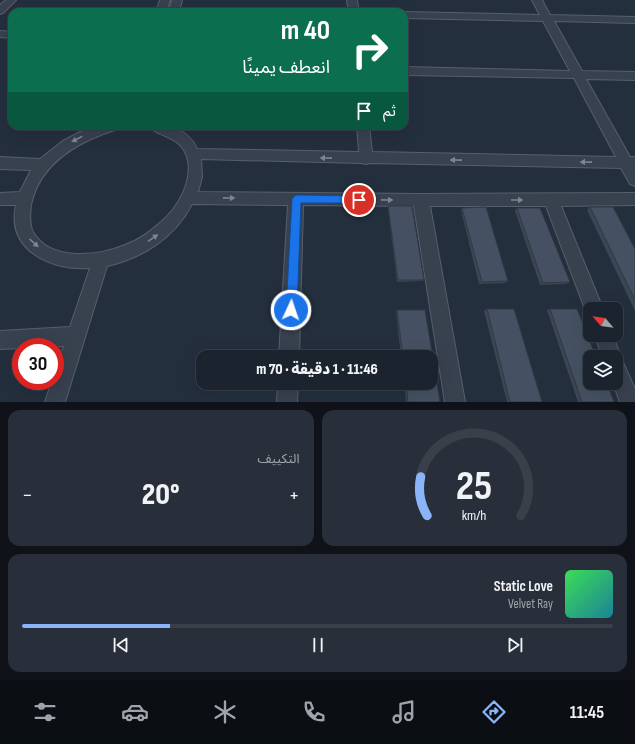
<!DOCTYPE html>
<html lang="ar">
<meta charset="utf-8">
<style>
:root{--surface:#1b232e;--page:#282f3a;--text:#f1f3f6;--muted:#a0a4aa;--line:#39404a;--accent:#8ab4f8}
body{margin:0;font-family:"Sofia Sans Condensed","Noto Sans Arabic",sans-serif;background:var(--page);color:var(--text);direction:rtl;height:100vh;display:flex;flex-direction:column;font-size:15px;white-space:nowrap}
*{box-sizing:border-box;margin:0}
p{font-size:13px;color:var(--muted)}
.icon{flex:none;width:22px;height:22px;fill:none;stroke:currentColor;stroke-width:2;stroke-linecap:round;stroke-linejoin:round}
.map{position:relative;height:402px;overflow:hidden;direction:ltr}
.details{display:flex;flex-direction:column;gap:8px;padding:8px;background:#0f1319;flex:1}
.details>*{flex:none}
.hud{position:absolute;left:8px;top:8px;width:400px;height:122px;border-radius:12px;box-shadow:0 4px 16px #0002,0 0 0 1px var(--line);direction:rtl;background:#0b6e4f;color:#fff;overflow:hidden}
.needle{width:26px;rotate:298deg}
.tools{position:absolute;left:583px;top:302px;display:grid;gap:8px}
.tools a{display:grid;place-items:center;width:40px;height:40px;border-radius:8px;background:var(--surface);box-shadow:0 4px 16px #0002,0 0 0 1px var(--line);font-size:20px}
.speed{position:absolute;left:12px;top:338px;display:flex;gap:8px;font-size:20px;font-weight:700;text-align:center}
.speed>*{display:grid;place-content:center;width:52px;height:52px;border-radius:50%;background:var(--surface);box-shadow:0 4px 16px #0002,0 0 0 1px var(--line);line-height:1}
.speed .limit{border:6px solid #d22;background:#fff;color:#111}
.pin{position:absolute;display:grid;place-items:center;width:34px;height:34px;color:#fff;margin:-17px;border:2px solid #fff;border-radius:50%;box-shadow:0 1px 4px #0007}
.me{position:absolute;width:44px;margin:-22px;rotate:3deg;stroke-linejoin:round;filter:drop-shadow(0 0 3px #0008)}
.turn{display:flex;align-items:center;gap:14px;height:84px;padding:0 12px;font-size:18px}
.turn .icon{width:52px;height:52px;stroke-width:2.5}
.turn b{display:block;font-size:28px;line-height:34px}
.then{display:flex;align-items:center;height:38px;padding:0 12px;background:#0003;gap:8px;font-size:15px}
.big{font-size:30px;font-weight:800;line-height:1.1}
.details .widget{flex:1;display:flex;flex-direction:column;justify-content:center;gap:6px;min-width:0;padding:0 14px;border-radius:12px;background:var(--page)}
.details .dial{align-items:center;gap:0}
.dial svg{height:104px;overflow:visible;fill:none;stroke:var(--line);stroke-width:7;stroke-linecap:round;text-anchor:middle}
.dial text{fill:var(--text);stroke:none}
.song{display:flex;align-items:center;gap:12px}
.cover{width:48px;height:48px;border-radius:6px;background:linear-gradient(135deg,hsl(130 70% 55%),hsl(190 70% 35%))}
.played{height:4px;border-radius:2px;background:linear-gradient(90deg,var(--accent) 25%,var(--line) 25%)}
.keys{display:flex;justify-content:space-around;direction:ltr}
.heat{display:flex;justify-content:space-between;align-items:center;font-size:22px;direction:ltr}
.details .tiles{flex:1;display:grid;gap:8px;grid-template-columns:1fr 1fr}
.widget:last-child{grid-column:span 2}
.trip{position:absolute;left:196px;top:350px;width:242px;height:40px;border-radius:12px;background:var(--surface);box-shadow:0 4px 16px #0002,0 0 0 1px var(--line);font-weight:800;line-height:40px;text-align:center;direction:rtl}
.tab-bar{display:flex;height:64px;justify-content:space-around;align-items:center;background:#0b0e12;color:var(--muted)}
.tab-bar .icon{width:28px;height:28px}
.tab-bar .on{color:var(--accent)}
.tab-bar b{font-size:18px;color:var(--text)}
.map>svg:first-child{display:block}
.lines{fill:none;stroke-linecap:round;stroke-linejoin:round}
.street-casing{stroke:#565f6c;stroke-width:2}
.street{fill:#38414e;fill-rule:evenodd}
.wall{fill:#3b4654}
.building{fill:#455162;stroke:#303945}
.oneway{fill:#7c8592}
.route{fill:#1a73e8;stroke:#114b97}
</style>
<div class="map">
<svg width="635" height="402" viewBox="0 0 635 402">
<rect width="100%" height="100%" fill="#242f3e"/>
<g class="lines">
<g class="street-casing">
<path id="street" d="M6,0H16L3,13L0,14V5Z
M160,0H170L166,12H156Z
M172,0H182L179,12H169Z
M347,0H357L359,12H349Z
M532,0H542L550,15L635,17V23L554,21L582,71L635,72V80L586,79L630,157H635V186L630,184L621,168L370,163L366,164L361,163L201,159L202,177L198,192L421,194L635,193V205L561,206L603,309H590V316L585,309L546,206H430L465,402H445L414,206L303,205L299,357H279L288,205L192,204C175,237 143,258 107,266L65,402H45L52,381H55V372L64,346L0,349V331L70,327L90,268C51,271 6,250 16,205H0V193L20,192L31,170L0,169V157L40,159L63,141L78,133L95,126H119L118,129C79,141 40,162 31,205C30,213 29,224 33,232C50,262 99,256 125,245C139,240 150,232 161,222C177,209 192,183 188,161C183,134 156,138 150,126C169,126 188,128 197,149L359,152L357,126H369L372,152L616,157L574,78L404,75V67L570,71L543,21L404,18V12L540,15Z
M0,31L12,32V38L0,37Z
M595,335H613L621,358L635,389V402H620L613,383H616V357H602Z
M278,383H298L297,402H277Z"/>
</g>
<use href="#street" class="street"/>
</g>
<path class="wall" d="M388,206L424,280L423,281L397,282L388,209Z
M590,207L635,249V311L587,210Z
M462,208L508,281L505,283L479,284L461,210Z
M517,208L570,282L566,284L540,285L515,211Z
M487,309L542,402H507L484,311Z
M550,309L614,402H578L547,310Z
M397,310H425L440,402H406L404,383H431V357H401L396,311Z"/>
<path class="building" d="M388,206H412L424,280H398Z
M486,207L508,281L482,282L462,208Z
M590,207H613L635,249V300Z
M517,208H540L570,282L543,283Z
M487,309H514L542,402H510Z
M550,309H577L596,357H590V383H607L614,402H582Z
M397,310H425L440,402H408L406,383H431V357H403Z"/>
<defs><path id="oneway-solid" d="M-6-.8H1V-3.2L6.5 0L1 3.2V.8H-6Z"/></defs>
<g class="oneway">
<use href="#oneway-solid" transform="translate(77 139) rotate(152)"/>
<use href="#oneway-solid" transform="translate(326 158) rotate(-179)"/>
<use href="#oneway-solid" transform="translate(456 160) rotate(-179)"/>
<use href="#oneway-solid" transform="translate(586 162) rotate(-179)"/>
<use href="#oneway-solid" transform="translate(229 198) rotate(1)"/>
<use href="#oneway-solid" transform="translate(387 200) rotate(1)"/>
<use href="#oneway-solid" transform="translate(517 200)"/>
<use href="#oneway-solid" transform="translate(153 238) rotate(-34)"/>
<use href="#oneway-solid" transform="translate(34 243) rotate(42)"/>
</g>
<path class="route" d="M296,195L359,196L363,200L359,203H301L297,310L295,313L291,315L287,313L286,310L292,199Z"/>
</svg>
<div class="tools">
<a><svg class="needle" viewBox="-14 -14 28 28"><path d="M0-13l5 13h-10z" fill="#e53935"/><path d="M0 13l5-13h-10z" fill="#a0a4aa"/></svg></a>
<a><svg class="icon" aria-label="layers" viewBox="0 0 24 24"><path d="M12 4l9 5-9 5-9-5zM3 14l9 5 9-5"/></svg></a>
</div>
<div class="speed"><div class="limit">30</div></div>
<div class="pin" style="left:359px;top:200px;background:#d93025"><svg class="icon" aria-label="arrive" viewBox="0 0 24 24"><path d="M6 21V4h12l-3 4 3 4H6"/></svg></div>
<svg class="me" style="left:291px;top:310px" viewBox="-20 -20 40 40"><circle r="17" fill="#1a73e8" stroke="#fff" stroke-width="3"/><path d="M0-11L8 9 0 5-8 9z" fill="#fff"/></svg>
<div class="trip">11:46 · 1 دقيقة · 70 m</div>
<div class="hud">
<div class="turn"><svg class="icon" aria-label="right" viewBox="0 0 24 24"><path d="M7 20v-9h11M14 6l5 5-5 5"/></svg><div><b>40 m</b>انعطف يمينًا</div></div>
<div class="then">ثم<svg class="icon" aria-label="arrive" viewBox="0 0 24 24"><path d="M6 21V4h12l-3 4 3 4H6"/></svg></div>
</div>
</div>
<section class="details">
<div class="tiles">
<div class="widget dial"><svg viewBox="0 0 100 80">
<path d="M14 69A42 42 0 1 1 86 69"/>
<path d="M14 69A42 42 0 0 1 9 39" stroke="#8ab4f8"/>
<text x="50" y="56" font-size="32" font-weight="700">25</text>
<text x="50" y="72" font-size="11">km/h</text>
</svg></div>
<div class="widget"><p>التكييف</p>
<div class="heat"><a>−</a><b class="big">20°</b><a>+</a></div>
</div>
<div class="widget">
<div class="song"><i class="cover"></i><div><b>Static Love</b><p>Velvet Ray</p></div></div>
<div class="played"></div>
<div class="keys"><svg class="icon" aria-label="previous" viewBox="0 0 24 24"><path d="M18 5L8 12l10 7zM5 5v14"/></svg><svg class="icon" aria-label="pause" viewBox="0 0 24 24"><path d="M8 5v14M16 5v14"/></svg><svg class="icon" aria-label="next" viewBox="0 0 24 24"><path d="M6 5l10 7-10 7zM19 5v14"/></svg></div>
</div>
</div>
</section>
<nav class="tab-bar">
<b>11:45</b>
<svg class="icon on" aria-label="directions" viewBox="0 0 24 24"><path d="M12 3l9 9-9 9-9-9zM9 14v-3h6M13 9l2 2-2 2"/></svg>
<svg class="icon" aria-label="music" viewBox="0 0 24 24"><path d="M9 18V5l10-2v13"/><circle cx="6" cy="18" r="3"/><circle cx="16" cy="16" r="3"/></svg>
<svg class="icon" aria-label="phone" viewBox="0 0 24 24"><path d="M5 4h4l2 5-3 2q2 4 5 5l2-3 5 2v4C11 20 4 13 5 4z"/></svg>
<svg class="icon" aria-label="climate" viewBox="0 0 24 24"><path d="M12 3v18M4 7l16 10M4 17L20 7"/></svg>
<svg class="icon" aria-label="car" viewBox="0 0 24 24"><path d="M5 17H2v-5l4-1 3-4h7l3 4 3 1v5h-3M9 17h6M6 11h13"/><circle cx="7" cy="17" r="2"/><circle cx="17" cy="17" r="2"/></svg>
<svg class="icon" aria-label="filters" viewBox="0 0 24 24"><path d="M4 7h16M4 17h16"/><circle cx="9" cy="7" r="2"/><circle cx="15" cy="17" r="2"/></svg>
</nav>
